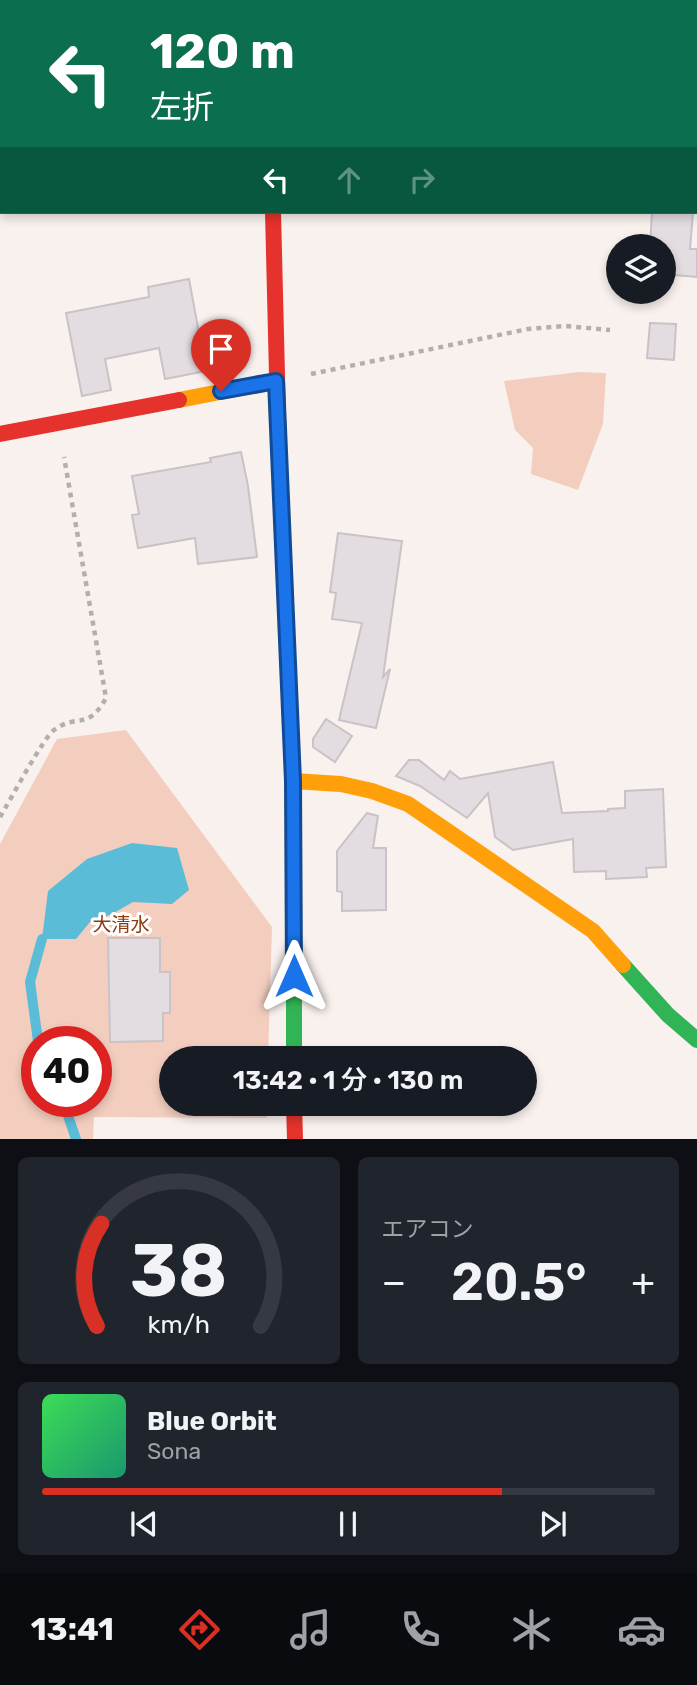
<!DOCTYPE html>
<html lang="ja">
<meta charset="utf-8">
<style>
:root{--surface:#171b24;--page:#20242c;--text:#f1f3f6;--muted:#9ea1a6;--line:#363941;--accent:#d93025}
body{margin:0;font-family:Rubik,"Noto Sans JP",sans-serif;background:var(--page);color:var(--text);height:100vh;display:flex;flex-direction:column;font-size:26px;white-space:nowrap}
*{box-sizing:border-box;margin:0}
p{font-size:23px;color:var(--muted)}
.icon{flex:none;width:38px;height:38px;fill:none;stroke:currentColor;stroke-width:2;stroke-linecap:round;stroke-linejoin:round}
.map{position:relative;height:1139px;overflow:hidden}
.details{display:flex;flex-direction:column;gap:18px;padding:18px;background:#0d0f14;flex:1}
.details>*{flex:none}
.banner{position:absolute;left:0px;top:0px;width:698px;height:214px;box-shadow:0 4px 10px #0003;background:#0b6e4f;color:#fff;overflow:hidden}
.fabs{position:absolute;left:606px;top:234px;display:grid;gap:14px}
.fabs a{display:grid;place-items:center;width:70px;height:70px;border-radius:50%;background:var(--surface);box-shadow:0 4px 10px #0003;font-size:35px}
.speed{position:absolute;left:21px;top:1026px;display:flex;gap:14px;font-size:35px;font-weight:700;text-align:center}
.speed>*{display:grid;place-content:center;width:91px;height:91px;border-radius:50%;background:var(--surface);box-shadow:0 4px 10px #0003;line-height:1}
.speed .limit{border:10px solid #d22;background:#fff;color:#111}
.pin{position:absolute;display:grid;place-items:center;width:60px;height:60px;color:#fff;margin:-72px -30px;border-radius:50% 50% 50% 0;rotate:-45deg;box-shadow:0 0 7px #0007}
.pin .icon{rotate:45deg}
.me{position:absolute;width:77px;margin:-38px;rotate:0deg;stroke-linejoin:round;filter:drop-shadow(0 0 5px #0008)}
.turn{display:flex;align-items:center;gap:24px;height:147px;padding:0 35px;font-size:32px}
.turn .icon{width:91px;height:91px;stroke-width:2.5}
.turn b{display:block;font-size:49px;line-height:60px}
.lanes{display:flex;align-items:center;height:66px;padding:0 35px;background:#0003;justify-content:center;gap:35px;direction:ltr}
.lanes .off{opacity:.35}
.big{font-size:52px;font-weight:600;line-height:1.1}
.details .tile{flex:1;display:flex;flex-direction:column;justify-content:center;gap:10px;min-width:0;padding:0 24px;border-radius:10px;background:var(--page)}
.details .dial{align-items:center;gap:0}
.dial svg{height:182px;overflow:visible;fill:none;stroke:var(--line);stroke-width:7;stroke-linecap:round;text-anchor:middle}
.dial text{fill:var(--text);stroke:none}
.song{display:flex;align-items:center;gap:21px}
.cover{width:84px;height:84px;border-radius:10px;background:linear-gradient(135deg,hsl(130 70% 55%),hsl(160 70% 35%))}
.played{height:7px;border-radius:4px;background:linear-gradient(90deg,var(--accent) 75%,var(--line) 75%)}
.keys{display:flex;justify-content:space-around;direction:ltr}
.heat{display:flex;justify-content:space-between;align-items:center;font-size:38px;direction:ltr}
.details .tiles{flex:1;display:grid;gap:18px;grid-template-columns:1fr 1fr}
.tile:last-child{grid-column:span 2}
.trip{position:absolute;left:159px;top:1046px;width:378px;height:70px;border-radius:35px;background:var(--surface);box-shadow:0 4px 10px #0003;font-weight:600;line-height:70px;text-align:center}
.menu{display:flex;height:112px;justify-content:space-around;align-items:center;background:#090b0e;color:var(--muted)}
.menu .icon{width:49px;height:49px}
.menu .current{color:var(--accent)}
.menu b{font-size:32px;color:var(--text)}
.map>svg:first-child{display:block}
.green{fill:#f3cebf;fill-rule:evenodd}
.water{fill:#5abcd7}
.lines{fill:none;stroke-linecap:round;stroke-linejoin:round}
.stream{stroke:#5abcd7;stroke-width:10}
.building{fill:#e3dce1;stroke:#c9c2c6;stroke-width:2}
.path{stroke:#b4afac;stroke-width:4.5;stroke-dasharray:5 5;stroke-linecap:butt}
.fast{stroke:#30b455;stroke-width:16}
.slow{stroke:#ff9f0a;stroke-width:16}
.jam{stroke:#e5322d;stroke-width:16}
.route-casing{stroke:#114b97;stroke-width:18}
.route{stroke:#1a73e8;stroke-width:12}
.labels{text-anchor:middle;stroke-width:6;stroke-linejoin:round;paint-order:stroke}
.park-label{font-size:19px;fill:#8b3a0f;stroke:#fff}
</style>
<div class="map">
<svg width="697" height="1139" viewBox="0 0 697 1139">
<rect width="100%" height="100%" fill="#f9f1ee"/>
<path class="green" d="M579,372L606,373L603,424L578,490L531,474L533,448L515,430L504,381Z
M126,730L272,927L268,1059H172V1104H267V1118L94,1117L93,1139H0V844L57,739ZM37,1041H96V1101H37Z"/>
<path class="water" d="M132,843L177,848L189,890L172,904L133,902L112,914L90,922L76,939H42L48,891L87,859Z"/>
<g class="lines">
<path class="stream" d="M38,1041L30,982L42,939
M63,1101L76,1139"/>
</g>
<path class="building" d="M652,212H693L690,249H697V277L663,274V247H650Z
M189,279L206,371L165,379L159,348L105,359L111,390L82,396L66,313L149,297L148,287Z
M650,323L676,324L674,360L647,358Z
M241,452L248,486L257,557L198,564L195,538L138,548L132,515L139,514L132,476L211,462L210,458Z
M338,533L402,541L383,677L390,669L376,728L339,720L362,623L332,619L336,593L330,592Z
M326,719L352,736L335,762L313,747V739Z
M409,760H419L444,780L450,771L460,779L553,762L562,813L608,811V809L625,808V791L663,789L666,867L646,868L647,877L606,879V871L574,872L573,839L513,850L495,837L488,793L467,818L420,786L396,776Z
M367,813L378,816L373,848H386V910L342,911V892L337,891V851Z
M108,938H160V972H170V1013H163V1041L110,1042Z"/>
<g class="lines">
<path class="path" d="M696,101H697
M311,374L528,329L565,326L610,330
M0,817C10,801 43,738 54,730C79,712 87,732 106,698L64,457"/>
<path class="fast" d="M294,921V1059
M623,965L668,1015L697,1040"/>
<path class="slow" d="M269,0V2
M179,400L276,381
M279,457L293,781L294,921
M293,781L341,784L372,791L408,804L593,931L623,965"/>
<path class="jam" d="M273,212L279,457
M0,434L179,400
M294,1104L295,1139"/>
</g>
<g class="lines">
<g class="route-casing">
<path id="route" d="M221,391L276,381L293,781L294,976"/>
</g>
<use href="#route" class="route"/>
</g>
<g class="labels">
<g class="park-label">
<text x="121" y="931">大清水</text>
</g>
</g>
</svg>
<div class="fabs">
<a><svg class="icon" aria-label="layers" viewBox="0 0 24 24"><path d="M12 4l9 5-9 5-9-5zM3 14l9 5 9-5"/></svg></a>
</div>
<div class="speed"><div class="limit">40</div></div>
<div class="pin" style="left:221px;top:391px;background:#d93025"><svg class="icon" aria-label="arrive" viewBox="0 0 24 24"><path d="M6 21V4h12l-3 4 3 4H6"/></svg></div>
<svg class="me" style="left:294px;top:976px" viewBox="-20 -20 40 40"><path d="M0-17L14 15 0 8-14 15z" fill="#1a73e8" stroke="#fff" stroke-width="4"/></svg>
<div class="trip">13:42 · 1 分 · 130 m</div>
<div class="banner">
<div class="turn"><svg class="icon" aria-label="left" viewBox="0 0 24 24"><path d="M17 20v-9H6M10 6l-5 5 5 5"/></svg><div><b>120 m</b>左折</div></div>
<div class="lanes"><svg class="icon" aria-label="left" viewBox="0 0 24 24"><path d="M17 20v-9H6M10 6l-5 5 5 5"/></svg><svg class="icon off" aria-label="ahead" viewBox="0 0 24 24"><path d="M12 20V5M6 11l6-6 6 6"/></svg><svg class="icon off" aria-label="right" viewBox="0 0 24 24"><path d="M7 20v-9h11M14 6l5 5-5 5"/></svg></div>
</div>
</div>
<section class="details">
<div class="tiles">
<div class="tile dial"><svg viewBox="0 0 100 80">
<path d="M14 69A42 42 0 1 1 86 69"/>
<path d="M14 69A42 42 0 0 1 16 24" stroke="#d93025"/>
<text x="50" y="56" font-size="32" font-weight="700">38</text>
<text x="50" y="72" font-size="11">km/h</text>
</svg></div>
<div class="tile"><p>エアコン</p>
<div class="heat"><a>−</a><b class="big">20.5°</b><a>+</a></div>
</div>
<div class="tile">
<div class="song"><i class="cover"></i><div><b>Blue Orbit</b><p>Sona</p></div></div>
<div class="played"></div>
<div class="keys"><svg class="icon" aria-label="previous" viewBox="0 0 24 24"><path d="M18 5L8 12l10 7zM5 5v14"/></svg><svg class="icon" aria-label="pause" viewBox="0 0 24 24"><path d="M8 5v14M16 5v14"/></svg><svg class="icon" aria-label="next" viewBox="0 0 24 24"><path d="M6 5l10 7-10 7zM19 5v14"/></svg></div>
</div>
</div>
</section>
<nav class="menu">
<b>13:41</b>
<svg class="icon current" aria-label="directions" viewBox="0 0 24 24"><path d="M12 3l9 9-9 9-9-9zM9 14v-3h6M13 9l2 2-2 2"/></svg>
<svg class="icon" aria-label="music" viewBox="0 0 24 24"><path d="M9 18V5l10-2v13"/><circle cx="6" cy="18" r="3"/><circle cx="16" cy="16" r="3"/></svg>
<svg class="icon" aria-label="phone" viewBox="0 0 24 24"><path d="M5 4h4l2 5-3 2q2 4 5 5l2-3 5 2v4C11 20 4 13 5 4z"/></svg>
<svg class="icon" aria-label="climate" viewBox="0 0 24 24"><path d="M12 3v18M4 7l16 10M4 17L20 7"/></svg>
<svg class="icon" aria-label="car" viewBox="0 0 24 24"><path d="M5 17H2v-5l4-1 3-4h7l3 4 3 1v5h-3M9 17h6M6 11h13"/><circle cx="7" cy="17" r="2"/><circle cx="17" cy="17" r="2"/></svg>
</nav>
